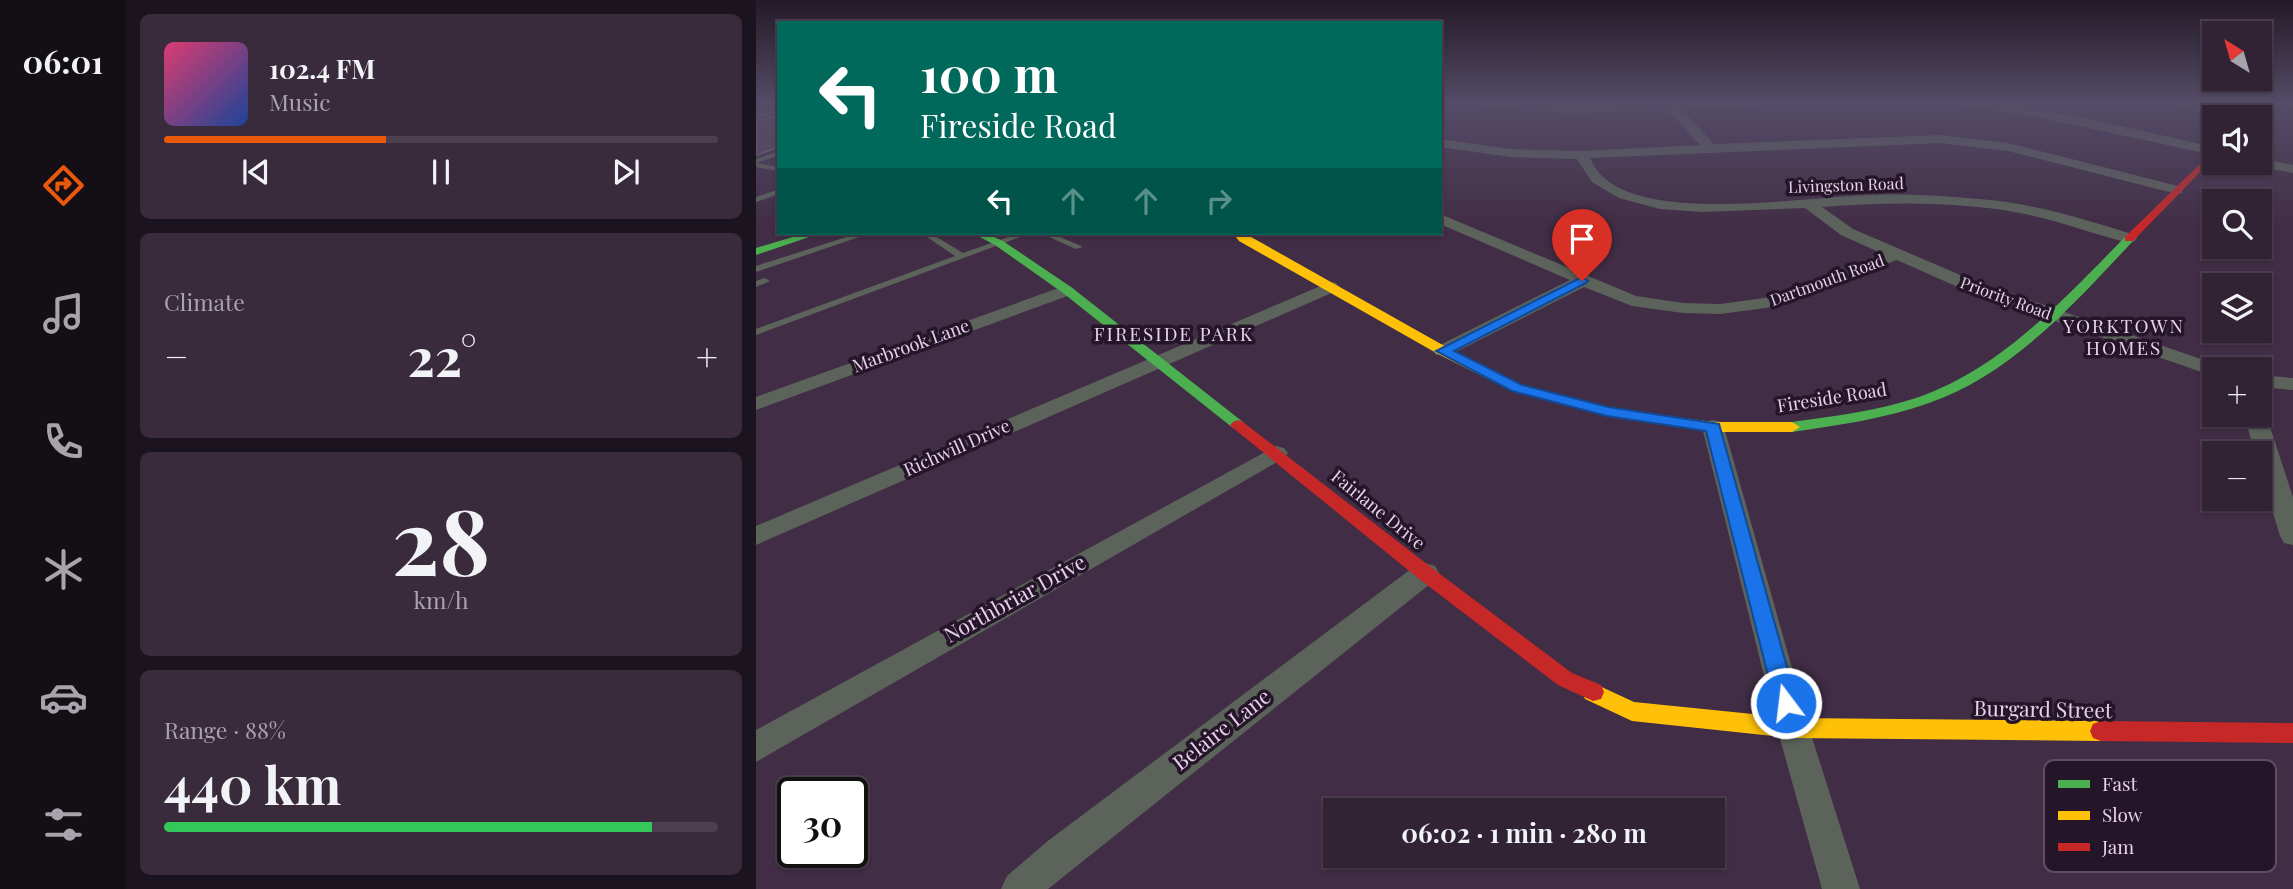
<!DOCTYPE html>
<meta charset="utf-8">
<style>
:root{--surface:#312234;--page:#392a3c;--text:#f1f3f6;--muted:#a8a4ac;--line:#4c3f4f;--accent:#ea580c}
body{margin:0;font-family:"Playfair Display",serif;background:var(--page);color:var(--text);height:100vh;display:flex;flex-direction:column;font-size:26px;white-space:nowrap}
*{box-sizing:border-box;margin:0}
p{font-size:23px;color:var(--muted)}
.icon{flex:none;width:38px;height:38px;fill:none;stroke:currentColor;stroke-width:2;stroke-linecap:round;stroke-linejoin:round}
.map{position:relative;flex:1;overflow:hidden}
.panel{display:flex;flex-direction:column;gap:14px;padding:14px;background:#1b131d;width:630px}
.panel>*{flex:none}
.banner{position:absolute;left:21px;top:21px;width:665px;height:214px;border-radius:0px;box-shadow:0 2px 5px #0004,0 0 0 2px var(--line);background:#00695c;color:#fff;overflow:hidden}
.needle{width:46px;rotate:323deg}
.buttons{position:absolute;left:1446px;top:21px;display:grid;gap:14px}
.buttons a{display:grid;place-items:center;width:70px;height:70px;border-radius:0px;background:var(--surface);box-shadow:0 2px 5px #0004,0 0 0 2px var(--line);font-size:35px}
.speed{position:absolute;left:21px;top:777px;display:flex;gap:14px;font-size:35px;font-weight:700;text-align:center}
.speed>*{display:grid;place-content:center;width:91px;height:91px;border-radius:50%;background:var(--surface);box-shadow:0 2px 5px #0004,0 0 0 2px var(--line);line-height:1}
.speed .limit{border:4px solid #111;border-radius:10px;background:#fff;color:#111}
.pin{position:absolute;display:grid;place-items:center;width:60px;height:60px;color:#fff;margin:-72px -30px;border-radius:50% 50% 50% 0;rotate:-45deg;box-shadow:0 0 7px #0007}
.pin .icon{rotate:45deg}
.me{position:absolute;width:77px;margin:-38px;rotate:345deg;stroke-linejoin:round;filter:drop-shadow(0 0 5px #0008)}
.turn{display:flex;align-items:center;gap:24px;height:147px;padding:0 28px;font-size:32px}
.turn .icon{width:91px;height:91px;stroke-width:2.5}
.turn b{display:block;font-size:49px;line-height:60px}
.lanes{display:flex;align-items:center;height:66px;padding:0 28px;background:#0003;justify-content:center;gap:35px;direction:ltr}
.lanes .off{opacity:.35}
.big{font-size:52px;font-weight:700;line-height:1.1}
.panel .card{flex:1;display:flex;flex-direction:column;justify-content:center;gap:10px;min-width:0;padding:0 24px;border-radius:10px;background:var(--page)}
.panel .dial{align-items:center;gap:0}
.dial b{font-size:91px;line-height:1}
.song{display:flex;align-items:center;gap:21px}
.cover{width:84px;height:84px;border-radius:10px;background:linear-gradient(135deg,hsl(340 70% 55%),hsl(220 70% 35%))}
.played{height:7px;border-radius:4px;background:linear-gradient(90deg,var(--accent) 40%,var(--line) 40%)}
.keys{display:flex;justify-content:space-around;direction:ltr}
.heat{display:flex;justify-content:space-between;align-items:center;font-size:38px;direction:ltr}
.charge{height:10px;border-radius:5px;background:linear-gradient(90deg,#34c759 88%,var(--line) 0)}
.trip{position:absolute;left:567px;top:798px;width:402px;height:70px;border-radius:0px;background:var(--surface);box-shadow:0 2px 5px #0004,0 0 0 2px var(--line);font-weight:700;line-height:70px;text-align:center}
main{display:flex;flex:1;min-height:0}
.tabs{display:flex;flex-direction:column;width:126px;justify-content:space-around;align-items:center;background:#140e15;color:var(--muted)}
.tabs .icon{width:49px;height:49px}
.tabs .active{color:var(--accent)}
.tabs b{font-size:32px;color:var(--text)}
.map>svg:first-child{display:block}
.building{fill:#574155;stroke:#746072;stroke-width:2}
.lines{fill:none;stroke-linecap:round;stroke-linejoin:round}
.lane{fill:#5c635b;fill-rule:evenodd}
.street{fill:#5c635b;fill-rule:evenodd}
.fast{fill:#4caf50;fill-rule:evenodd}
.slow{fill:#ffc107;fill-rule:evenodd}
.jam{fill:#c62828;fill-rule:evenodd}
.route{fill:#1a73e8;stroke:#114b97;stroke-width:2}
.labels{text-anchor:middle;stroke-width:7;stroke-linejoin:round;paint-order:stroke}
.far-street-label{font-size:16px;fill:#e6d0eb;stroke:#251528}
.street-label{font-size:18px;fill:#e6d0eb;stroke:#251528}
.neighbourhood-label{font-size:19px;letter-spacing:2px;fill:#e6d0eb;stroke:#251528}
.near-street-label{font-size:21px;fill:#e6d0eb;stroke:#251528}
.key{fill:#251528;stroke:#5f4d62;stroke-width:2}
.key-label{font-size:19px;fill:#e6d0eb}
</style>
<main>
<nav class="tabs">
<b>06:01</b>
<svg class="icon active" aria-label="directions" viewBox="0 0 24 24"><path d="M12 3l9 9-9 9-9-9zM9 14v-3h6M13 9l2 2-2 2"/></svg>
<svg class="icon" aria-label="music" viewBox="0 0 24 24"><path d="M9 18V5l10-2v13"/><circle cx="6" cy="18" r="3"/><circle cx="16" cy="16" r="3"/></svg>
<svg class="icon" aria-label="phone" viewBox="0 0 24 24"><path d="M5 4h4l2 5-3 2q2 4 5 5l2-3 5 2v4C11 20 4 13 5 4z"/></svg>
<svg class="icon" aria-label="climate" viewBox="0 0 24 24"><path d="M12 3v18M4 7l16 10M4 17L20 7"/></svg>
<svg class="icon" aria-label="car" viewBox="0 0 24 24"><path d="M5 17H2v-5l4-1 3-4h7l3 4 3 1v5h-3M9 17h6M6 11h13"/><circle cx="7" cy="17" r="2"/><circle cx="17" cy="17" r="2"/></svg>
<svg class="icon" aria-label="filters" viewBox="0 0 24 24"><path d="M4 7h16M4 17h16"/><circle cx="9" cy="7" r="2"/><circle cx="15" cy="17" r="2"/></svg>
</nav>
<section class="panel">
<div class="card">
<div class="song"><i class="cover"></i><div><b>102.4 FM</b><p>Music</p></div></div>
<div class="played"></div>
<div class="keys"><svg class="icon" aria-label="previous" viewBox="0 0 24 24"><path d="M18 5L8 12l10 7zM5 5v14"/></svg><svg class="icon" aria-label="pause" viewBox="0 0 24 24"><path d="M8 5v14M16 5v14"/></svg><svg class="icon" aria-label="next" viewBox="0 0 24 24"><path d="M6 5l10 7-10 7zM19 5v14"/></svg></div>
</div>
<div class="card"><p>Climate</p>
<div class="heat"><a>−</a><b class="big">22°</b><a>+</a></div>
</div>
<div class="card dial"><b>28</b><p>km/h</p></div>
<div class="card"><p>Range · 88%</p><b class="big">440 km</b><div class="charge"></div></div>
</section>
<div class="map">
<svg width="1537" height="889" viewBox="0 0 1537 889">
<rect width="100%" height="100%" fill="#412d45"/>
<path class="building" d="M23,115V147L0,155V121Z"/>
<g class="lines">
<path class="lane" d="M23,108V112L0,119V115Z
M23,151V155L1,163L23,167V171L0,167V159Z
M23,189V194L0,202V197Z
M103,233H115L0,272V266Z
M165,233H174L207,253L264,233H275L0,335V329L199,256Z
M284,233H295L327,247L320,249Z
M9,278L14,281L0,287V281Z"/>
<path class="street" d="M720,103L813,107L1010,103L1004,106L925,109L958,144L1185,135L1252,143L1426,187V193L1421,194L1252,151L1185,143L834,158C837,164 841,172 846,176C892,221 1035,199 1095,196C1138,193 1181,195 1223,199C1277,203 1328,219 1379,235L1381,238L1379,241L1373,243C1336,234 1301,220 1264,213C1200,201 1131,202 1066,207L1097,229L1216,280L1465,366L1468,369H1458V376L1451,374L1204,288L1141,260L1017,307L964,314L927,313L876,306L828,287L694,355H680L677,351L680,347L814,280L684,224V214L880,296L927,303L964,304L1008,298L1127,254L1085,235L1049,208L946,212L904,209L863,198L836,182L821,159L754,157L684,147V139L754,149L825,151L944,145L912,110L813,113L726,106Z
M1203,103C1286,103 1377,130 1458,147V155L1271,115L1209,106Z
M1405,103H1430L1488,114L1500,103H1513L1499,117H1467Z
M1503,158L1537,165V173L1498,165L1497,163H1503Z
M574,282L580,283L583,287L580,291L0,545V526Z
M311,285L320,290L317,294L0,410V397Z
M1503,375L1537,378V390L1503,387Z
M1503,410L1510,415L1537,497V545L1528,543L1524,536L1503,466V453H1499L1488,415H1503Z
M957,420L965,422L968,427L1053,728L1104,889H1066L1021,728L946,427L949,422Z
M520,446L528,448L532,453L528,458L0,762V730Z
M669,563L679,566L683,573L679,580L292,889H245L251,876L293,840L659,566Z"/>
<path class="fast" d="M50,233H65L0,255V248Z
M216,233H229L247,241L315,287L487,422L490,425L487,428H477L307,293L239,245Z
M1373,236L1377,237V241C1318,304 1256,374 1173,403C1129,419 1082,425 1036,432L1028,427L1036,422C1078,416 1122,411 1163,397C1246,368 1309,298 1369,237Z"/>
<path class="slow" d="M477,233H488L692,348L766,385L852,408L957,422H1036L1044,427L1036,432H957L851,416L756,391L682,354L483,241Z
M837,683L878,702L1037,718L1345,721L1353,724L1356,731L1353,738L1345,741L1037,738L876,721L829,699L826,692L829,685Z"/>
<path class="jam" d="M1521,103H1537V107L1522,105Z
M1458,150V158L1377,241H1369V237Z
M482,420L487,422L676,568L816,673L845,685L848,692L845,699L837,701L802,685L662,578L477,428L474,425L477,422Z
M1345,721L1537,723V743L1345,741L1337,738L1334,731L1337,724Z"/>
</g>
<linearGradient id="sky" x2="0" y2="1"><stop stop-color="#241926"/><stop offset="0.45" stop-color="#544c68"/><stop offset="1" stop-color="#544c68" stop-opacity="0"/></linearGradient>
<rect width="1537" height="228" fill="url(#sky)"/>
<path class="route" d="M826,277L832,281L830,283L698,351L766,385L852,407L963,424L1041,703L1038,710L1030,713L1022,710L1019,703L950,431L851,416L756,391L680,351Z"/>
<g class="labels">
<g class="far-street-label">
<text transform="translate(1090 185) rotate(-2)" y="6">Livingston Road</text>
<text transform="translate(1071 280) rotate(-20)" y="6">Dartmouth Road</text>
<text transform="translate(1250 298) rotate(20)" y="6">Priority Road</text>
</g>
<g class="street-label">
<text transform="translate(155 346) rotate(-20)" y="6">Marbrook Lane</text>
<text transform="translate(1076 398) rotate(-9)" y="6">Fireside Road</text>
<text transform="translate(201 448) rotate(-24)" y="6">Richwill Drive</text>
<text transform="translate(622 510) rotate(39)" y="6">Fairlane Drive</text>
</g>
<g class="neighbourhood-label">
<text x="1368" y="333">YORKTOWN<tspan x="1368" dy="22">HOMES</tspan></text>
<text x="418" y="341">FIRESIDE PARK</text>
</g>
<g class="near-street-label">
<text transform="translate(259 599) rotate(-29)" y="7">Northbriar Drive</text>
<text transform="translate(1287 710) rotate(1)" y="7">Burgard Street</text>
<text transform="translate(466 730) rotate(-38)" y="7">Belaire Lane</text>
</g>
</g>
<rect x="1288" y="760" width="232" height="112" rx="10" class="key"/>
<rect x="1302" y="780" width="32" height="8" fill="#4caf50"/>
<rect x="1302" y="811" width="32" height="9" fill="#ffc107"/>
<rect x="1302" y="843" width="32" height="8" fill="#c62828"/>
<g class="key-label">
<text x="1346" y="791">Fast</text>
<text x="1346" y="822">Slow</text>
<text x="1346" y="854">Jam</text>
</g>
</svg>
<div class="buttons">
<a><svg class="needle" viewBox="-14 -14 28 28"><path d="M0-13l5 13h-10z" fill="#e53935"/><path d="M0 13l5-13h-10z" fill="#a8a4ac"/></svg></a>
<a><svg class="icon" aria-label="sound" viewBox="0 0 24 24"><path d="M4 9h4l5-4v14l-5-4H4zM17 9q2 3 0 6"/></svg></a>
<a><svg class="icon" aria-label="search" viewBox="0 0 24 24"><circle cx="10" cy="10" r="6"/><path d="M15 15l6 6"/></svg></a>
<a><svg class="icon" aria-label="layers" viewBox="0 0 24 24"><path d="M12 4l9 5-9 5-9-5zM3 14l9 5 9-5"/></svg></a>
<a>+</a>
<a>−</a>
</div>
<div class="speed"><div class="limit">30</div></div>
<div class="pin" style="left:826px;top:281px;background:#d93025"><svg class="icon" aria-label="arrive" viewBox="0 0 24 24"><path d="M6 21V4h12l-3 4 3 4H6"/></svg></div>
<svg class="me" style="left:1030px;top:703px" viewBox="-20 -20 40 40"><circle r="17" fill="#1a73e8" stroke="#fff" stroke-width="3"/><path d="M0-11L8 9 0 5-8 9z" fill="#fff"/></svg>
<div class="trip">06:02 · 1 min · 280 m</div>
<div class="banner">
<div class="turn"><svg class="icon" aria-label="left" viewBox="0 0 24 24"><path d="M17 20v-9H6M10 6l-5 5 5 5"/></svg><div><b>100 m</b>Fireside Road</div></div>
<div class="lanes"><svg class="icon" aria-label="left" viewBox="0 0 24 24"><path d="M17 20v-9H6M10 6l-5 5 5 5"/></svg><svg class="icon off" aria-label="ahead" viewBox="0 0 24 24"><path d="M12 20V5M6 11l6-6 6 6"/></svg><svg class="icon off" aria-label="ahead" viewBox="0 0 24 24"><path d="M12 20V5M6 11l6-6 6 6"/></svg><svg class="icon off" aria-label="right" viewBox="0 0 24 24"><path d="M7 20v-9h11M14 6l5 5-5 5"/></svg></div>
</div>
</div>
</main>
